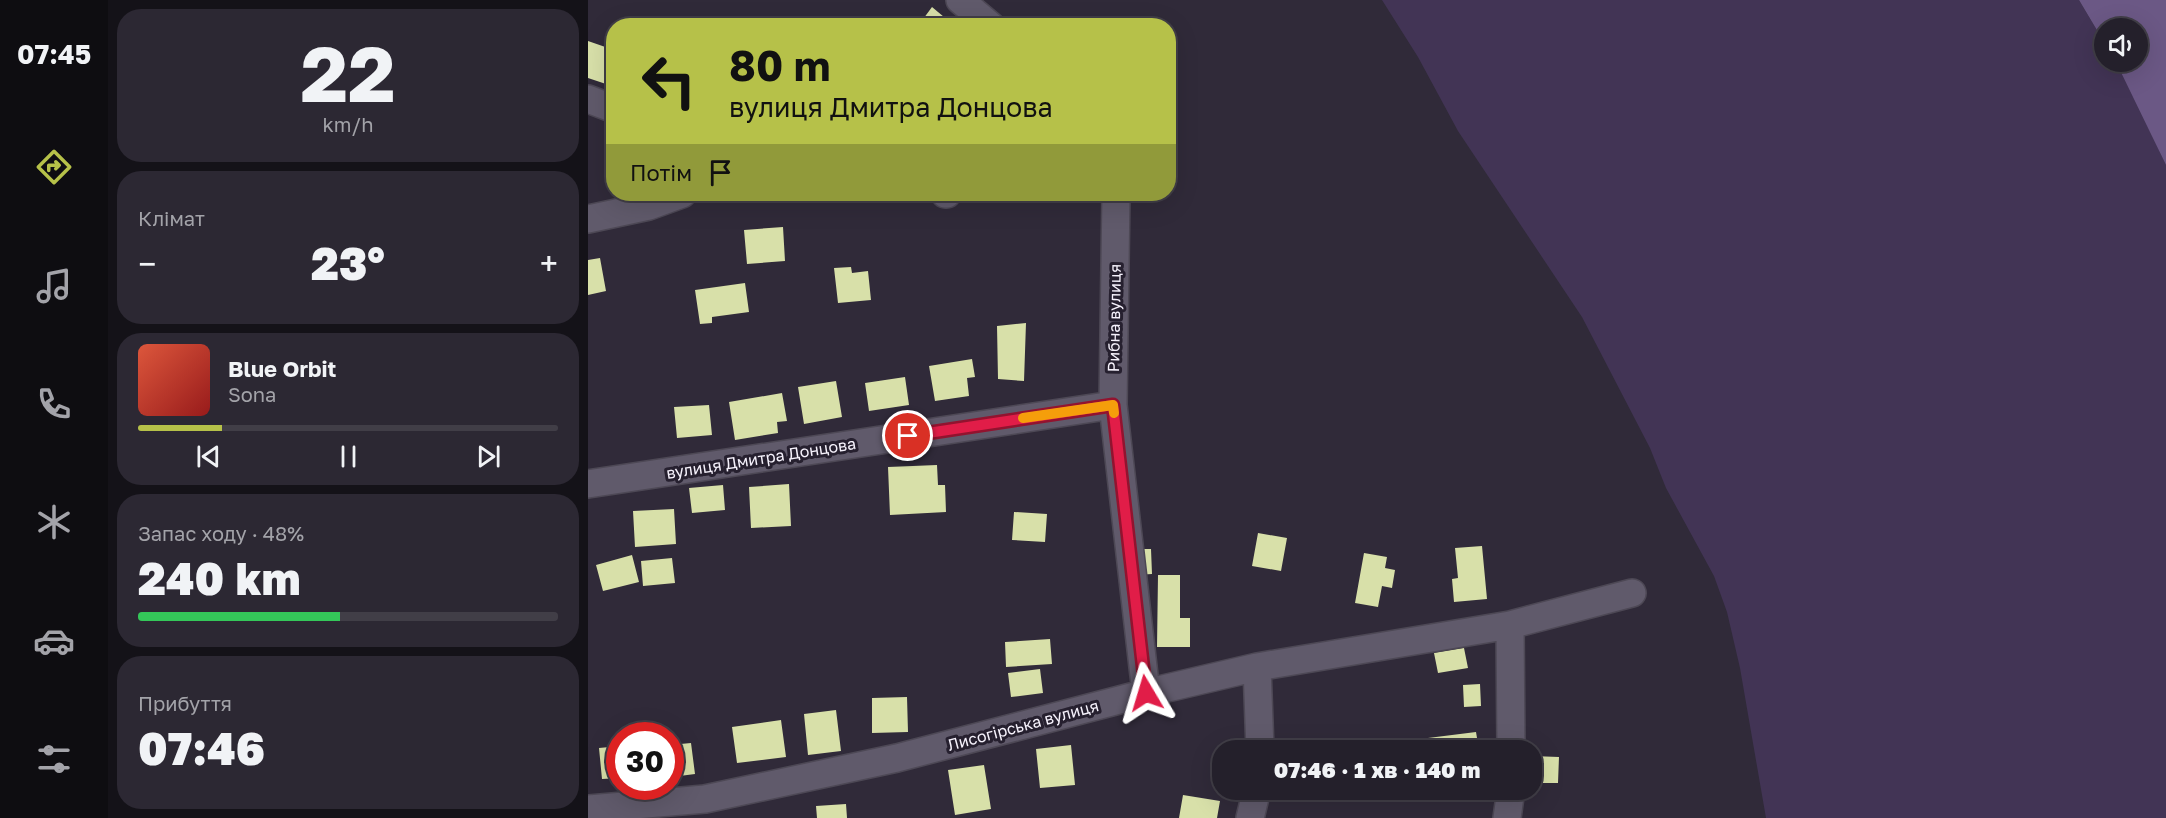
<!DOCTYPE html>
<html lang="uk">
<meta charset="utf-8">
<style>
:root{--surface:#24202b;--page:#2c2833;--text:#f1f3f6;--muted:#a3a3a9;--line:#413e47;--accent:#b6c149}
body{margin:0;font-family:"Golos Text",sans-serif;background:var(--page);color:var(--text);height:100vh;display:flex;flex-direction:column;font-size:22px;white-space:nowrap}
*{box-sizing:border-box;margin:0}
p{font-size:20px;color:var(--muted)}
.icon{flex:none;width:33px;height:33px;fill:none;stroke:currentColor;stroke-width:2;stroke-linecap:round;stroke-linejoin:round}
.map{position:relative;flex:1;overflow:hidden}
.details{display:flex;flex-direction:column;gap:9px;padding:9px;background:#141218;width:480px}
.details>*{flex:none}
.top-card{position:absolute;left:18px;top:18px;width:570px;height:183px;border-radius:24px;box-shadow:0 6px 24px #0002,0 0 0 2px var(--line);background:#b6c149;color:#111;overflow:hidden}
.tools{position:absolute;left:1506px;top:18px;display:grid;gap:12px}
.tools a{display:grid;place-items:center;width:54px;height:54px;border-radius:50%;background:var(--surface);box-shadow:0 6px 24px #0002,0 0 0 2px var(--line);font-size:30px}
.speed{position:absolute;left:18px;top:722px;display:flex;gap:12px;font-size:30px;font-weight:700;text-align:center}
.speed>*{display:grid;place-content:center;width:78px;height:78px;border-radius:50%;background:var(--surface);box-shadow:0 6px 24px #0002,0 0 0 2px var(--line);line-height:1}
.speed .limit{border:9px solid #d22;background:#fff;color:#111}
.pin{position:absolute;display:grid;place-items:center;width:51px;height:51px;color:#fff;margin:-26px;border:3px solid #fff;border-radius:50%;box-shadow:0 2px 6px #0007}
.me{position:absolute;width:66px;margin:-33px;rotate:353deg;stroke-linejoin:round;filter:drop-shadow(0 0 4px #0008)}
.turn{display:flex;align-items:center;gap:21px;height:126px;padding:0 24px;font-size:27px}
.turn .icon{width:78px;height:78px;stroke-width:2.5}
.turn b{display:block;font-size:42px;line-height:51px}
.then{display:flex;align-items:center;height:57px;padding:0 24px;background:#0003;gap:12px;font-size:22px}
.big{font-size:45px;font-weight:800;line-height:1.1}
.details .widget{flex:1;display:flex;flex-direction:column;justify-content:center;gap:9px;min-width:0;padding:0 21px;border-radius:24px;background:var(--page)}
.details .dial{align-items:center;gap:0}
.dial b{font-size:78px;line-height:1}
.song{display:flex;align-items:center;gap:18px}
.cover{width:72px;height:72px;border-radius:9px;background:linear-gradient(135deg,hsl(10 70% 55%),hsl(0 70% 35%))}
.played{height:6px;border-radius:3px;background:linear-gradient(90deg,var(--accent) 20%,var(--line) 20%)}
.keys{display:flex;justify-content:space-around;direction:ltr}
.heat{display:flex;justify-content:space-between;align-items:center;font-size:33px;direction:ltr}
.charge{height:9px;border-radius:4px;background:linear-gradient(90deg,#34c759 48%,var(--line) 0)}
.trip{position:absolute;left:624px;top:740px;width:330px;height:60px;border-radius:24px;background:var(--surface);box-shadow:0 6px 24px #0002,0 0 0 2px var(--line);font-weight:800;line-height:60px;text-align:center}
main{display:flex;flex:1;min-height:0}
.menu{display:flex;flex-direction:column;width:108px;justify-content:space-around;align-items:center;background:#0e0d11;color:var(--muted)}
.menu .icon{width:42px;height:42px}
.menu .selected{color:var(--accent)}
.menu b{font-size:27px;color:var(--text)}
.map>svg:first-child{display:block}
.green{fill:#423455}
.water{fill:#6b5885}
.building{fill:#d8e0a9}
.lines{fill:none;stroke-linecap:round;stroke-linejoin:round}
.minor-casing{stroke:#4d4855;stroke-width:30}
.minor{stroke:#605a6b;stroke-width:27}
.route-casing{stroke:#92132f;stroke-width:15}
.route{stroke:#e11d48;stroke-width:10}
.slow{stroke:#f59e0b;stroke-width:10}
.labels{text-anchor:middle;stroke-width:6;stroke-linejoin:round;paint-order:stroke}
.street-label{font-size:16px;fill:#f6f2fc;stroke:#26202f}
</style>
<main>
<nav class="menu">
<b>07:45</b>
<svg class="icon selected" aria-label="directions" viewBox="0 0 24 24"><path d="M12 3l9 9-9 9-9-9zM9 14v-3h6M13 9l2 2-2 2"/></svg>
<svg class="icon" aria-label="music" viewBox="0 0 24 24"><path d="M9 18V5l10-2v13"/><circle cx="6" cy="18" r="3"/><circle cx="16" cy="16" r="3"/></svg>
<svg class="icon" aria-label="phone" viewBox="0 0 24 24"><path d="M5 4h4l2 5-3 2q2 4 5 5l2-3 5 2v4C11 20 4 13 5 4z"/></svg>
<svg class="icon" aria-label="climate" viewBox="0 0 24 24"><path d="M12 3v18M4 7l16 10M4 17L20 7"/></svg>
<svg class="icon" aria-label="car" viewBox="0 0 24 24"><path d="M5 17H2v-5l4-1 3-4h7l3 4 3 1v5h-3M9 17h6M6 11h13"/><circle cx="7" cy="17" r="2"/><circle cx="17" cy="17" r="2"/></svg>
<svg class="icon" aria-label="filters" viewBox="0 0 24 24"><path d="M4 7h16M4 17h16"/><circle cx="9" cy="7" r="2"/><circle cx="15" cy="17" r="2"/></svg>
</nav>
<section class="details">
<div class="widget dial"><b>22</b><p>km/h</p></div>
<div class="widget"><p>Клімат</p>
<div class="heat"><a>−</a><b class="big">23°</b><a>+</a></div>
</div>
<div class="widget">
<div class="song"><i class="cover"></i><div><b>Blue Orbit</b><p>Sona</p></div></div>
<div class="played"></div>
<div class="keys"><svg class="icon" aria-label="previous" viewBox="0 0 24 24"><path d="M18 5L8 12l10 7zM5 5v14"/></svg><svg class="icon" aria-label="pause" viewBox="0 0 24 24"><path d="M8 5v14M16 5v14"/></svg><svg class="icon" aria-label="next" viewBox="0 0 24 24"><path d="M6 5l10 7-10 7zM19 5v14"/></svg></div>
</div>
<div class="widget"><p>Запас ходу · 48%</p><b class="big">240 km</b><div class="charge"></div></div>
<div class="widget"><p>Прибуття</p><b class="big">07:46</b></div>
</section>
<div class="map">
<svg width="1578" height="818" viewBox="0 0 1578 818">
<rect width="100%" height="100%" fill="#302a39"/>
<path class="green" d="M794,0H1491L1516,42V62H1528L1536,75L1578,165V818H1178L1152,668L1139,612L1126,576L1078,488L1062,448L994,317L870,131L830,57Z"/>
<path class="water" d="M1491,0H1578V165L1528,62H1550V28H1516V42Z"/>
<path class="building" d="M344,7L362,22L359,26H330Z
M0,41L26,50V60L18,84L0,78Z
M195,227L197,261L159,264L156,230Z
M12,258L18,291L0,295V260Z
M263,267L264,273L280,271L283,300L250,303L246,268Z
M157,283L161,312L124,317V323L112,324L107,290Z
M438,323L436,381L410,379L409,326Z
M384,359L387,377L379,378L381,396L347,401L341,366Z
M317,377L321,405L281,411L277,383Z
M248,381L254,417L216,424L210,387Z
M194,393L199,421L189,422L190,433L147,440L141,402Z
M121,405L124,435L89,438L86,407Z
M349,465L350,485H357L358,512L302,515L300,467Z
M201,484L203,526L163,528L161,487Z
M135,485L137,510L104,513L101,488Z
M86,509L88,544L47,547L45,511Z
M426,512L459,514L457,542L424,540Z
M670,533L699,538L693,571L664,566Z
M894,546L899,599L866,602L864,579L870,578L867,548Z
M546,549H563L564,574L547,575Z
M776,553L799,557L797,568L807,570L804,588L794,586L790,607L767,603Z
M44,555L51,582L15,591L8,565Z
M84,558L87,583L55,586L53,561Z
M570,575H592V618H602V647H569Z
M462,639L464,664L418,667L417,642Z
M876,648L880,668L850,673L846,653Z
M452,669L455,693L423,697L420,673Z
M892,684L893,706L876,707L875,685Z
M319,697L320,732L284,733V698Z
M248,710L253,751L220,755L216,714Z
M193,720L198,757L149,763L144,727Z
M888,732L891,750H842L840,738Z
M103,743L107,774L84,777L82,745Z
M483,745L487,785L452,788L448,749Z
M32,746V778L14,779L11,748Z
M944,756L971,757L970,783H944Z
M396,765L403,809L367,815L360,770Z
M595,795L632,801L629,818H591Z
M258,804L259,818H229L228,806Z"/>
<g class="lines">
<g class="minor-casing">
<path id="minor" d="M372,0L403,26
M0,99L26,109
M357,194H359
M528,194L525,405L558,693
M0,219L61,206L94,194
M0,484L525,405
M922,625L923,750
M669,667L672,750
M0,809L117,799L309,758L558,693L669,667L922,625L1044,593
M662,818L669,789
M919,818L923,789"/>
</g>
<use href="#minor" class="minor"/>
</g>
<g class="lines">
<g class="route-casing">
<path id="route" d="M320,436L525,405L558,693"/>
</g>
<use href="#route" class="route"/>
<path class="slow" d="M435,418L525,405L526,413"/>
</g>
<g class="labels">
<g class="street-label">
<text transform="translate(526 318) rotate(-89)" y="6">Рибна вулиця</text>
<text transform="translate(173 458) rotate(-9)" y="6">вулиця Дмитра Донцова</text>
<text transform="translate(435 725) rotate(-15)" y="6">Лисогірська вулиця</text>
</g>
</g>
</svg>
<div class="tools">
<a><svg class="icon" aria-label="sound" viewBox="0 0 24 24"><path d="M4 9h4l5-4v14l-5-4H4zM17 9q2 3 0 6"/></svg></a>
</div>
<div class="speed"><div class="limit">30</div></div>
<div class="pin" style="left:320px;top:436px;background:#d93025"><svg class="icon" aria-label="arrive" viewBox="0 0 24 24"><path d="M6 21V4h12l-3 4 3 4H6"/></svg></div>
<svg class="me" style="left:558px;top:693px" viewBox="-20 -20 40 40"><path d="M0-17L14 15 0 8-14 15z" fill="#e11d48" stroke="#fff" stroke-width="4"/></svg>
<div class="trip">07:46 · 1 хв · 140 m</div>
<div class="top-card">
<div class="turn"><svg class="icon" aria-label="left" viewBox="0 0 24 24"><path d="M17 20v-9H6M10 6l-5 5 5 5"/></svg><div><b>80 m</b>вулиця Дмитра Донцова</div></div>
<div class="then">Потім<svg class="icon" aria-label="arrive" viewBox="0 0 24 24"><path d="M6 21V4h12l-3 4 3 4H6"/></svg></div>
</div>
</div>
</main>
